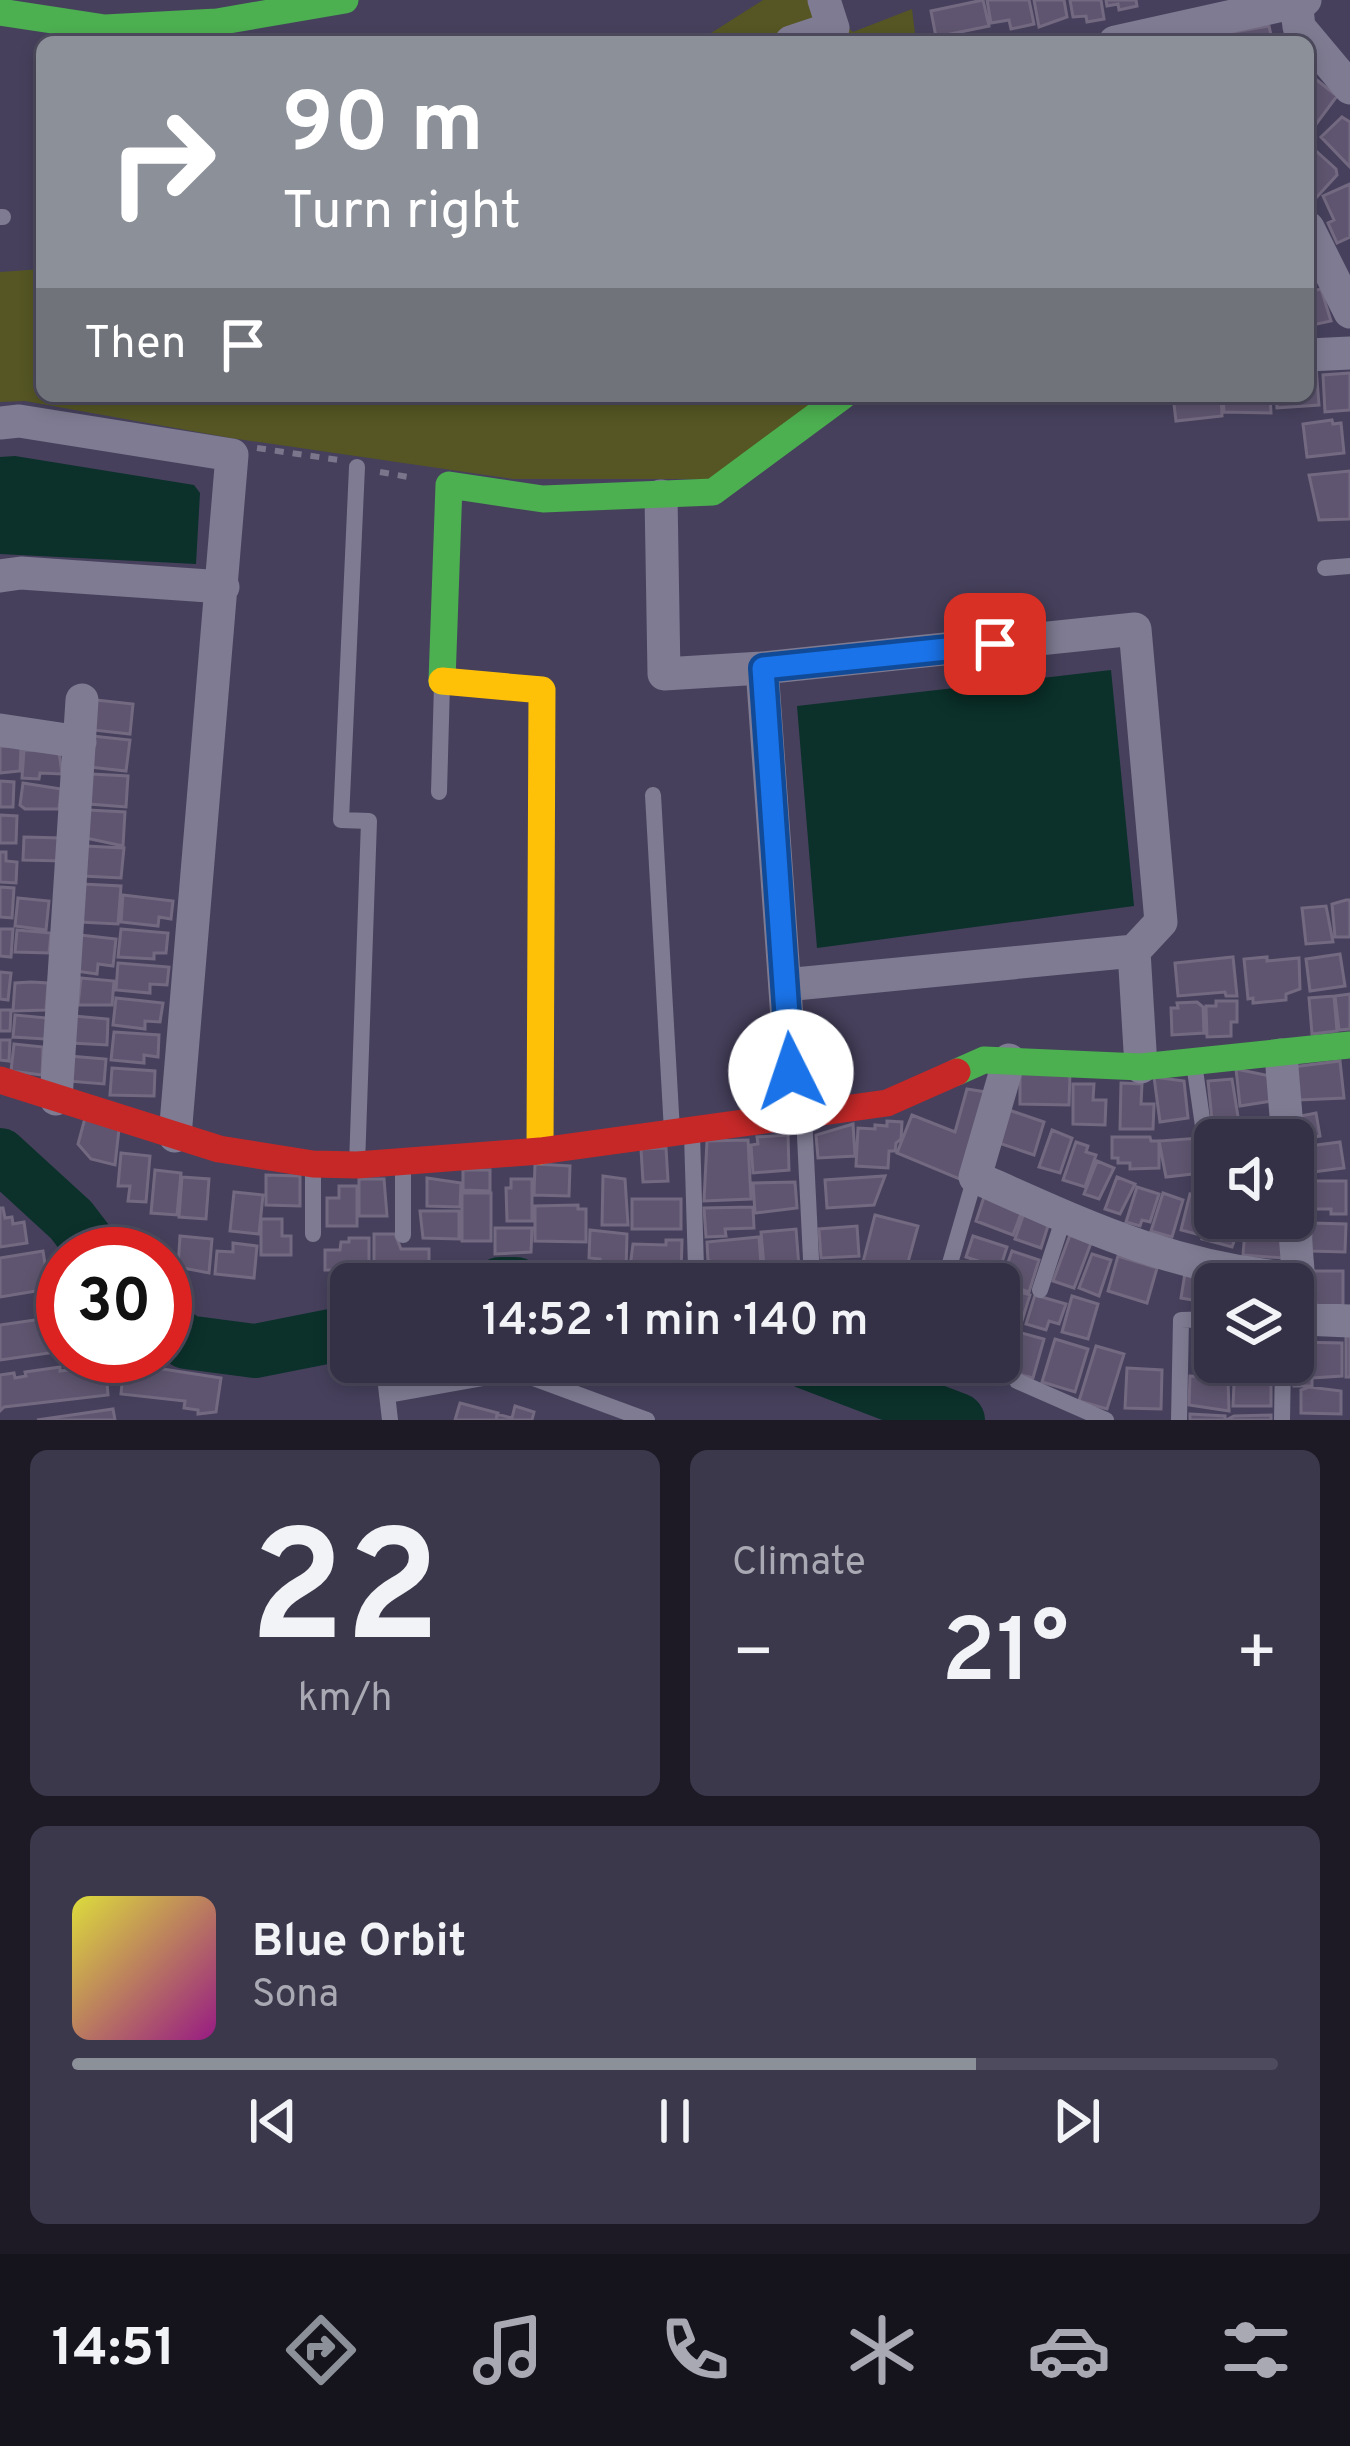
<!DOCTYPE html>
<meta charset="utf-8">
<style>
:root{--surface:#343045;--page:#3c384c;--text:#f1f3f6;--muted:#a9a9b3;--line:#4e4b5e;--accent:#8c9099}
body{margin:0;font-family:Overpass,sans-serif;background:var(--page);color:var(--text);height:100vh;display:flex;flex-direction:column;font-size:45px;white-space:nowrap}
*{box-sizing:border-box;margin:0}
p{font-size:39px;color:var(--muted)}
.icon{flex:none;width:66px;height:66px;fill:none;stroke:currentColor;stroke-width:2;stroke-linecap:round;stroke-linejoin:round}
.map{position:relative;height:1420px;overflow:hidden}
.side{display:flex;flex-direction:column;gap:30px;padding:30px;background:#1d1a26;flex:1}
.side>*{flex:none}
.banner{position:absolute;left:36px;top:36px;width:1278px;height:366px;border-radius:18px;box-shadow:0 6px 18px #0003,0 0 0 3px var(--line);background:#8c9099;color:#fff;overflow:hidden}
.tools{position:absolute;left:1194px;top:1119px;display:grid;gap:24px}
.tools a{display:grid;place-items:center;width:120px;height:120px;border-radius:18px;background:var(--surface);box-shadow:0 6px 18px #0003,0 0 0 3px var(--line);font-size:60px}
.speed{position:absolute;left:36px;top:1227px;display:flex;gap:24px;font-size:60px;font-weight:700;text-align:center}
.speed>*{display:grid;place-content:center;width:156px;height:156px;border-radius:50%;background:var(--surface);box-shadow:0 6px 18px #0003,0 0 0 3px var(--line);line-height:1}
.speed .limit{border:18px solid #d22;background:#fff;color:#111}
.pin{position:absolute;display:grid;place-items:center;width:102px;height:102px;color:#fff;margin:-51px;border-radius:24px;box-shadow:0 6px 18px #0006}
.me{position:absolute;width:132px;margin:-66px;rotate:356deg;stroke-linejoin:round;filter:drop-shadow(0 0 9px #0008)}
.turn{display:flex;align-items:center;gap:42px;height:252px;padding:0 48px;font-size:54px}
.turn .icon{width:156px;height:156px;stroke-width:2.5}
.turn b{display:block;font-size:84px;line-height:102px}
.then{display:flex;align-items:center;height:114px;padding:0 48px;background:#0003;gap:24px;font-size:45px}
.big{font-size:90px;font-weight:600;line-height:1.1}
.side .card{flex:1;display:flex;flex-direction:column;justify-content:center;gap:18px;min-width:0;padding:0 42px;border-radius:18px;background:var(--page)}
.side .dial{align-items:center;gap:0}
.dial b{font-size:156px;line-height:1}
.song{display:flex;align-items:center;gap:36px}
.cover{width:144px;height:144px;border-radius:18px;background:linear-gradient(135deg,hsl(60 70% 55%),hsl(310 70% 35%))}
.played{height:12px;border-radius:6px;background:linear-gradient(90deg,var(--accent) 75%,var(--line) 75%)}
.keys{display:flex;justify-content:space-around;direction:ltr}
.heat{display:flex;justify-content:space-between;align-items:center;font-size:66px;direction:ltr}
.side .tiles{flex:1;display:grid;gap:30px;grid-template-columns:1fr 1fr}
.card:last-child{grid-column:span 2}
.trip{position:absolute;left:330px;top:1263px;width:690px;height:120px;border-radius:18px;background:var(--surface);box-shadow:0 6px 18px #0003,0 0 0 3px var(--line);font-weight:600;line-height:120px;text-align:center}
.tabs{display:flex;height:192px;justify-content:space-around;align-items:center;background:#15131c;color:var(--muted)}
.tabs .icon{width:84px;height:84px}
.tabs .active{color:var(--accent)}
.tabs b{font-size:54px;color:var(--text)}
.map>svg:first-child{display:block}
.green{fill:#555624}
.water{fill:#0b312a}
.lines{fill:none;stroke-linecap:round;stroke-linejoin:round}
.river{stroke:#0b312a;stroke-width:54}
.building{fill:#5f5570;stroke:#736a81;stroke-width:3}
.path{stroke:#7b768b;stroke-width:6;stroke-dasharray:9 9;stroke-linecap:butt}
.lane{stroke:#7f7b92;stroke-width:16}
.street{stroke:#7f7b92;stroke-width:33}
.fast{stroke:#4caf50;stroke-width:27}
.slow{stroke:#ffc107;stroke-width:27}
.jam{stroke:#c62828;stroke-width:27}
.route-casing{stroke:#114b97;stroke-width:30}
.route{stroke:#1a73e8;stroke-width:21}
</style>
<div class="map">
<svg width="1350" height="1420" viewBox="0 0 1350 1420">
<rect width="100%" height="100%" fill="#46405c"/>
<path class="green" d="M763,0H815L853,32L912,9L916,42H697Z
M42,269V396H829L752,479H513L231,438L25,401L0,402V272Z"/>
<path class="water" d="M15,456L194,485L200,493L196,564L0,554V457Z
M1111,670L1134,906L817,948L797,706Z"/>
<g class="lines">
<path class="river" d="M0,1155L71,1220L97,1254
M500,1284H516
M165,1325L186,1342L255,1351L351,1332
M806,1362L958,1420"/>
</g>
<path class="building" d="M983,0L989,26L936,37L931,11Z
M987,0H1029L1034,24L1011,29L1009,20L991,23Z
M1034,0H1064L1067,17L1039,27Z
M1070,0H1101L1104,19L1087,22L1086,16L1073,17Z
M1106,0H1136L1137,6L1119,10L1118,4L1107,6Z
M1269,26L1271,35L1262,36L1263,42H1211L1210,36Z
M1308,73L1337,96L1314,127L1308,123Z
M1342,117L1350,122V167L1321,137Z
M1315,150L1336,169L1337,175L1314,200L1308,198V158Z
M1350,184V237L1337,243L1328,223L1334,220L1323,196Z
M1321,289L1331,321L1308,326V292Z
M1316,367L1319,405L1277,408L1276,396H1308V368Z
M1350,373V410L1325,412L1323,375Z
M1173,396H1221L1222,416L1176,421Z
M1223,396H1270L1271,413L1224,412Z
M1332,420L1333,424L1341,423L1344,453L1307,457L1303,424Z
M1350,471V519L1319,520L1309,475Z
M96,700L133,704L130,734L93,730Z
M92,736L130,740L126,771L89,767Z
M0,746L21,747L20,771L0,773Z
M24,750L59,752L62,774L40,773L39,779L22,778Z
M91,774L128,776L126,807L89,804Z
M0,781L14,782L13,807H0Z
M23,783L61,789L59,809H25L20,805Z
M88,810L125,812L123,846L86,838Z
M0,815L17,816L16,843H0Z
M24,837L61,838L62,861L23,860Z
M85,846L124,848L121,878L83,876Z
M0,852H6V861L17,862L16,883L0,882Z
M82,884L121,886L118,924L80,922Z
M0,887L14,888L12,918L0,917Z
M123,895L173,901L171,919L159,917L158,926L121,922Z
M18,898L49,901L46,930L15,926Z
M1346,900H1350V937H1335L1332,904Z
M1326,906L1333,942L1306,944L1302,908Z
M0,929H13L11,957L0,956Z
M121,929L168,933L166,953H154V959L118,957Z
M17,930L51,933L49,953L15,952Z
M80,935L116,939L113,966L98,964L97,974L76,971Z
M1340,954L1345,986L1310,991L1306,959Z
M1233,957L1237,996H1226L1225,992L1178,996L1175,963Z
M1267,957V961L1299,958L1300,989L1286,994V1000L1253,1003V998L1248,999L1244,959Z
M118,963L169,967L167,985L150,984V993L116,990Z
M0,972L11,973L8,1000L0,999Z
M81,978L114,981L112,1005H78Z
M31,982L48,983L46,1010L13,1011L15,983Z
M1350,994V1029L1339,1030L1335,996Z
M1334,996L1337,1031L1312,1034L1309,998Z
M116,998L163,1003L160,1022L145,1021V1029L113,1025Z
M1216,1001H1237V1022H1231V1036L1207,1037L1206,1006H1216Z
M1197,1002L1203,1007L1204,1033L1172,1035L1171,1008H1178L1177,1003Z
M0,1010H11L10,1031H0Z
M15,1015L47,1018L45,1039L13,1037Z
M74,1016L108,1019L107,1045L72,1043Z
M114,1032L159,1035L158,1057L144,1055V1063L111,1060Z
M0,1040H10L9,1061L0,1060Z
M14,1044L43,1047L42,1075L11,1071Z
M69,1056L106,1059L104,1084L67,1081Z
M1340,1061L1344,1098L1299,1100L1292,1067Z
M112,1068L155,1071L154,1096L110,1095Z
M1236,1069L1270,1076L1272,1101L1240,1106Z
M1020,1072L1070,1073L1069,1105L1020,1104Z
M1154,1077L1184,1081L1188,1118L1160,1122Z
M1232,1079L1239,1123L1220,1125V1119L1212,1120L1208,1081Z
M1121,1083L1142,1084L1141,1104H1154L1153,1129H1120Z
M1073,1084H1094L1093,1100H1106L1105,1125L1073,1124Z
M967,1089L986,1092L962,1180L897,1153L912,1115L955,1132Z
M1003,1108L1044,1122L1034,1155L993,1141Z
M1316,1113L1320,1136L1300,1140L1296,1117Z
M85,1118L119,1129L115,1165L91,1159L78,1144Z
M887,1121L902,1122L901,1139L896,1143L895,1151H889L888,1168L856,1166L858,1128L875,1129V1125L887,1126Z
M1273,1123L1274,1140H1243L1242,1124Z
M853,1124L855,1156L818,1158L816,1135Z
M1052,1130L1072,1138L1060,1173L1039,1167Z
M788,1135L789,1170L753,1173L751,1145L758,1144L757,1137Z
M1216,1136L1215,1172L1205,1173L1203,1137Z
M1112,1137H1150L1151,1141H1159V1168L1130,1169V1163H1118V1158H1112Z
M1199,1138L1202,1173L1166,1177L1159,1141Z
M748,1140L751,1199L704,1201L707,1141Z
M1076,1142L1088,1146L1086,1152L1096,1155L1085,1187L1063,1180Z
M1340,1142L1344,1168L1305,1173L1301,1147Z
M666,1148L668,1181L643,1182L641,1149Z
M121,1153L150,1156L146,1202L128,1201L130,1186H118Z
M1097,1161L1114,1168L1099,1199L1084,1194Z
M535,1164L570,1166L569,1196L534,1195Z
M155,1170L181,1173L177,1215L151,1213Z
M463,1170H490V1191L463,1190Z
M266,1175L300,1176V1206L266,1205Z
M603,1176L625,1179L628,1225H602Z
M885,1176L874,1205L827,1208L825,1180Z
M182,1177L209,1179L206,1219L179,1217Z
M1117,1177L1135,1184L1120,1214L1105,1209Z
M427,1178L461,1183L460,1207L427,1206Z
M359,1179H384L387,1216H359Z
M511,1179H532V1221H507L506,1188H511Z
M1300,1181H1346V1214H1331V1209H1303Z
M795,1182L797,1208L755,1213L753,1183Z
M339,1186H357V1226H327V1198H339Z
M1137,1187L1159,1194L1150,1222L1142,1220L1140,1226L1126,1222Z
M234,1192L263,1195L259,1234L230,1231Z
M1215,1192V1218L1242,1220L1232,1247L1202,1239Z
M462,1193H491V1241H462Z
M1163,1193L1183,1200L1172,1237L1151,1231Z
M985,1194L1023,1208L1013,1235L976,1221Z
M1190,1194L1209,1200L1200,1235L1181,1230Z
M632,1199H681V1229H632Z
M578,1205V1209H586V1242L535,1241V1206Z
M753,1207L754,1228L725,1229L726,1236L706,1237L704,1208Z
M0,1208H3L5,1218L12,1217L13,1224L24,1222L27,1243L0,1247Z
M420,1211H459V1239L423,1238Z
M1024,1213L1048,1226L1041,1248L1015,1239Z
M875,1215L918,1226L902,1284L859,1278Z
M1246,1218L1282,1221L1283,1258L1243,1255Z
M261,1219H282V1236H291V1255H261Z
M1311,1223L1346,1224L1345,1252L1311,1251Z
M857,1226L859,1256L821,1258L819,1229Z
M495,1228H532L531,1252L495,1254Z
M796,1229L799,1267L764,1266L761,1232Z
M590,1230L627,1234L626,1270H607V1265H600V1259L589,1258Z
M374,1234H395L401,1249H429V1265H374Z
M1070,1235L1091,1243L1074,1288L1053,1281Z
M180,1236L212,1239L209,1273L178,1267Z
M973,1236L1007,1247L995,1284L980,1283L987,1264L966,1257Z
M759,1237L761,1266L708,1261L707,1242Z
M349,1238H369V1270H325V1250H340L341,1242H349Z
M666,1240H682L681,1275H629L633,1244L666,1245Z
M233,1243L257,1246L254,1278L215,1274L217,1251L233,1252Z
M43,1251L45,1264L63,1261V1300L50,1302L48,1289L0,1297V1258Z
M1012,1251L1039,1260L1029,1292L1001,1282Z
M1092,1254L1111,1260L1099,1296L1079,1288Z
M1118,1256L1157,1268L1147,1303L1108,1291Z
M963,1262L979,1267L974,1284H956Z
M688,1269L732,1271V1284H687Z
M760,1269L761,1282L765,1284H735V1270Z
M1314,1271H1343V1306H1315Z
M1185,1273L1245,1284H1215V1304L1181,1298Z
M999,1285L1030,1295L1020,1327L999,1320Z
M1035,1295L1066,1304L1059,1324L1049,1321L1046,1330L1026,1324Z
M1072,1296L1098,1304L1088,1339L1062,1332Z
M63,1316V1351L0,1360V1325Z
M999,1327L1044,1339L1033,1378L975,1362H999Z
M1201,1333L1215,1334V1361L1193,1360L1194,1341H1201Z
M1346,1335H1350V1377H1346Z
M1055,1339L1088,1349L1075,1392L1042,1382Z
M1295,1342L1342,1343V1376L1312,1378V1386H1294Z
M1096,1346L1124,1354L1107,1409L1079,1401Z
M105,1360L108,1395L4,1407L0,1411V1375L14,1373L15,1378L26,1376L25,1372L60,1367V1371L70,1370L69,1365Z
M1238,1362H1271V1368H1238Z
M124,1363L221,1378L216,1412L198,1414V1410L184,1408L185,1401L121,1394Z
M1127,1368L1162,1370L1161,1409L1125,1408Z
M1190,1376L1228,1378L1229,1411L1189,1405Z
M1234,1383H1271V1406H1233Z
M1309,1387L1341,1391V1414L1301,1413V1390Z
M460,1403L498,1413L496,1420H455Z
M515,1406L534,1412L532,1420H496L497,1414L512,1418Z
M113,1409L115,1420H37Z
M1190,1414L1225,1416V1420H1190Z
M1271,1415V1420H1226L1234,1416Z"/>
<g class="lines">
<path class="path" d="M257,448L339,460
M380,472L414,478"/>
<path class="lane" d="M0,217H3
M357,467L341,820L369,821L357,1165
M1325,568L1350,566
M439,792L442,684
M653,795L672,1131
M1194,1063L1204,1133
M804,1116L812,1279
M692,1134L696,1268
M403,1164V1235
M313,1234V1165
M944,1284L975,1177
M1040,1290L1064,1217
M385,1377L390,1420
M1017,1381L1106,1420
M387,1395L517,1372L647,1420
M1179,1420L1181,1320L1215,1319
M1282,1420L1283,1362"/>
<path class="street" d="M1296,0L1299,27L1350,88
M791,42L833,28L824,0
M1115,42L1305,0
M1308,228L1350,312
M1308,355L1350,353
M0,423L19,421L232,455L175,1136
M661,496L664,674L762,668L794,1116
M0,576L21,573L223,587
M762,668L1135,629L1161,922L1134,951L785,985
M0,730L80,742
M1134,951L1141,1067
M1281,1055L1288,1140
M1009,1060L975,1177C1085,1226 1176,1270 1299,1279
M56,1099L82,700
M1293,1209L1302,1319L1350,1321"/>
<path class="fast" d="M0,12L105,28L217,22L345,0
M442,681L449,485L543,499L713,492L843,396
M957,1072L984,1060L1141,1067L1350,1045"/>
<path class="slow" d="M442,681L542,690L540,1151"/>
<path class="jam" d="M0,1080L219,1149L313,1164L357,1165L540,1151L887,1103L957,1072"/>
</g>
<g class="lines">
<g class="route-casing">
<path id="route" d="M791,1072L763,668L995,644"/>
</g>
<use href="#route" class="route"/>
</g>
</svg>
<div class="tools">
<a><svg class="icon" aria-label="sound" viewBox="0 0 24 24"><path d="M4 9h4l5-4v14l-5-4H4zM17 9q2 3 0 6"/></svg></a>
<a><svg class="icon" aria-label="layers" viewBox="0 0 24 24"><path d="M12 4l9 5-9 5-9-5zM3 14l9 5 9-5"/></svg></a>
</div>
<div class="speed"><div class="limit">30</div></div>
<div class="pin" style="left:995px;top:644px;background:#d93025"><svg class="icon" aria-label="arrive" viewBox="0 0 24 24"><path d="M6 21V4h12l-3 4 3 4H6"/></svg></div>
<svg class="me" style="left:791px;top:1072px" viewBox="-20 -20 40 40"><circle r="19" fill="#fff"/><path d="M0-13L10 11 0 6-10 11z" fill="#1a73e8"/></svg>
<div class="trip">14:52 · 1 min · 140 m</div>
<div class="banner">
<div class="turn"><svg class="icon" aria-label="right" viewBox="0 0 24 24"><path d="M7 20v-9h11M14 6l5 5-5 5"/></svg><div><b>90 m</b>Turn right</div></div>
<div class="then">Then<svg class="icon" aria-label="arrive" viewBox="0 0 24 24"><path d="M6 21V4h12l-3 4 3 4H6"/></svg></div>
</div>
</div>
<section class="side">
<div class="tiles">
<div class="card dial"><b>22</b><p>km/h</p></div>
<div class="card"><p>Climate</p>
<div class="heat"><a>−</a><b class="big">21°</b><a>+</a></div>
</div>
<div class="card">
<div class="song"><i class="cover"></i><div><b>Blue Orbit</b><p>Sona</p></div></div>
<div class="played"></div>
<div class="keys"><svg class="icon" aria-label="previous" viewBox="0 0 24 24"><path d="M18 5L8 12l10 7zM5 5v14"/></svg><svg class="icon" aria-label="pause" viewBox="0 0 24 24"><path d="M8 5v14M16 5v14"/></svg><svg class="icon" aria-label="next" viewBox="0 0 24 24"><path d="M6 5l10 7-10 7zM19 5v14"/></svg></div>
</div>
</div>
</section>
<nav class="tabs">
<b>14:51</b>
<svg class="icon active" aria-label="directions" viewBox="0 0 24 24"><path d="M12 3l9 9-9 9-9-9zM9 14v-3h6M13 9l2 2-2 2"/></svg>
<svg class="icon" aria-label="music" viewBox="0 0 24 24"><path d="M9 18V5l10-2v13"/><circle cx="6" cy="18" r="3"/><circle cx="16" cy="16" r="3"/></svg>
<svg class="icon" aria-label="phone" viewBox="0 0 24 24"><path d="M5 4h4l2 5-3 2q2 4 5 5l2-3 5 2v4C11 20 4 13 5 4z"/></svg>
<svg class="icon" aria-label="climate" viewBox="0 0 24 24"><path d="M12 3v18M4 7l16 10M4 17L20 7"/></svg>
<svg class="icon" aria-label="car" viewBox="0 0 24 24"><path d="M5 17H2v-5l4-1 3-4h7l3 4 3 1v5h-3M9 17h6M6 11h13"/><circle cx="7" cy="17" r="2"/><circle cx="17" cy="17" r="2"/></svg>
<svg class="icon" aria-label="filters" viewBox="0 0 24 24"><path d="M4 7h16M4 17h16"/><circle cx="9" cy="7" r="2"/><circle cx="15" cy="17" r="2"/></svg>
</nav>
